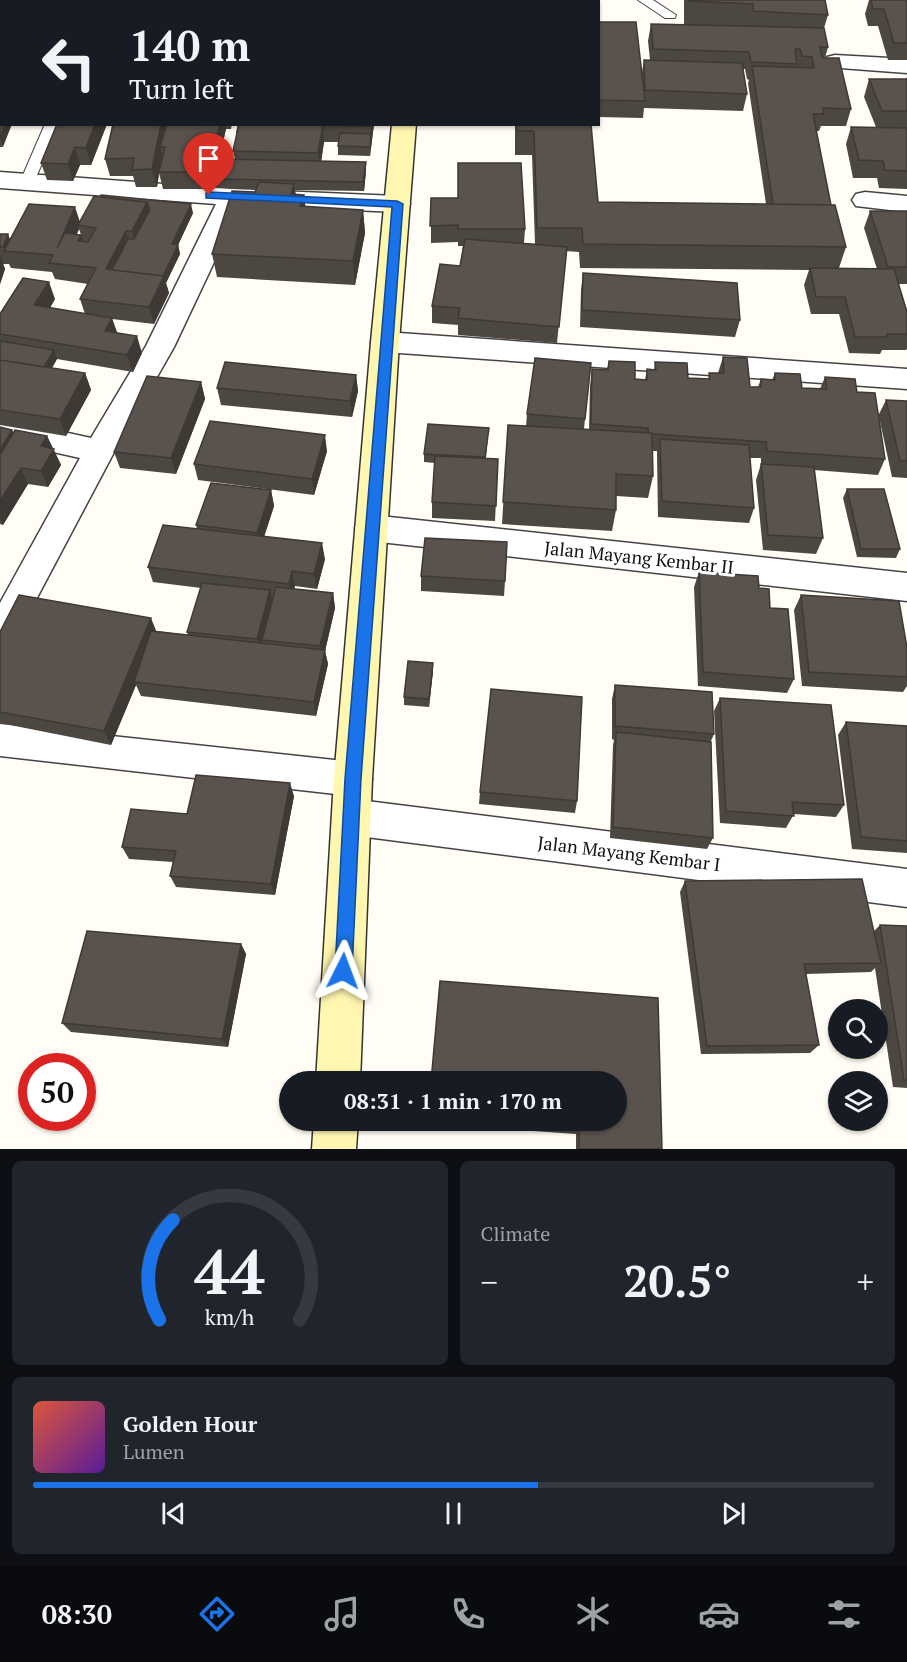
<!DOCTYPE html>
<meta charset="utf-8">
<style>
:root{--surface:#171b24;--page:#20242c;--text:#f1f3f6;--muted:#9ea1a6;--line:#363941;--accent:#1a73e8}
body{margin:0;font-family:"PT Serif",serif;background:var(--page);color:var(--text);height:100vh;display:flex;flex-direction:column;font-size:22px;white-space:nowrap}
*{box-sizing:border-box;margin:0}
p{font-size:20px;color:var(--muted)}
.icon{flex:none;width:33px;height:33px;fill:none;stroke:currentColor;stroke-width:2;stroke-linecap:round;stroke-linejoin:round}
.map{position:relative;height:1149px;overflow:hidden}
.side{display:flex;flex-direction:column;gap:12px;padding:12px;background:#0d0f14;flex:1}
.side>*{flex:none}
.guide{position:absolute;left:0px;top:0px;width:600px;height:126px;box-shadow:0 2px 4px #0004;background:#171b24;color:var(--text);overflow:hidden}
.controls{position:absolute;left:828px;top:999px;display:grid;gap:12px}
.controls a{display:grid;place-items:center;width:60px;height:60px;border-radius:50%;background:var(--surface);box-shadow:0 2px 4px #0004;font-size:30px}
.speed{position:absolute;left:18px;top:1053px;display:flex;gap:12px;font-size:30px;font-weight:700;text-align:center}
.speed>*{display:grid;place-content:center;width:78px;height:78px;border-radius:50%;background:var(--surface);box-shadow:0 2px 4px #0004;line-height:1}
.speed .limit{border:9px solid #d22;background:#fff;color:#111}
.pin{position:absolute;display:grid;place-items:center;width:51px;height:51px;color:#fff;margin:-62px -26px;border-radius:50% 50% 50% 0;rotate:-45deg;box-shadow:0 0 6px #0007}
.pin .icon{rotate:45deg}
.me{position:absolute;width:66px;margin:-33px;rotate:3deg;stroke-linejoin:round;filter:drop-shadow(0 0 4px #0008)}
.turn{display:flex;align-items:center;gap:21px;height:126px;padding:0 30px;font-size:27px}
.turn .icon{width:78px;height:78px;stroke-width:2.5}
.turn b{display:block;font-size:42px;line-height:51px}
.big{font-size:45px;font-weight:700;line-height:1.1}
.side .tile{flex:1;display:flex;flex-direction:column;justify-content:center;gap:9px;min-width:0;padding:0 21px;border-radius:9px;background:var(--page)}
.side .dial{align-items:center;gap:0}
.dial svg{height:156px;overflow:visible;fill:none;stroke:var(--line);stroke-width:7;stroke-linecap:round;text-anchor:middle}
.dial text{fill:var(--text);stroke:none}
.song{display:flex;align-items:center;gap:18px}
.cover{width:72px;height:72px;border-radius:9px;background:linear-gradient(135deg,hsl(10 70% 55%),hsl(270 70% 35%))}
.played{height:6px;border-radius:3px;background:linear-gradient(90deg,var(--accent) 60%,var(--line) 60%)}
.keys{display:flex;justify-content:space-around;direction:ltr}
.heat{display:flex;justify-content:space-between;align-items:center;font-size:33px;direction:ltr}
.side .tiles{flex:1;display:grid;gap:12px;grid-template-columns:1fr 1fr}
.tile:last-child{grid-column:span 2}
.trip{position:absolute;left:279px;top:1071px;width:348px;height:60px;border-radius:30px;background:var(--surface);box-shadow:0 2px 4px #0004;font-weight:700;line-height:60px;text-align:center}
.dock{display:flex;height:96px;justify-content:space-around;align-items:center;background:#090b0e;color:var(--muted)}
.dock .icon{width:42px;height:42px}
.dock .selected{color:var(--accent)}
.dock b{font-size:27px;color:var(--text)}
.map>svg:first-child{display:block}
.lines{fill:none;stroke-linecap:round;stroke-linejoin:round}
.service-casing{stroke:#444;stroke-width:2}
.minor-casing{stroke:#444;stroke-width:3}
.tertiary-casing{stroke:#444;stroke-width:3}
.secondary-casing{stroke:#333;stroke-width:3}
.service{fill:#fff;fill-rule:evenodd}
.minor{fill:#fff;fill-rule:evenodd}
.tertiary{fill:#fff;fill-rule:evenodd}
.secondary{fill:#fff6b0;fill-rule:evenodd}
.wall{fill:#4d4742;fill-rule:evenodd}
.shaded-wall{fill:#3f3936}
.building{fill:#5a524d;stroke:#3f3936;stroke-width:1.5}
.route{fill:#1a73e8;stroke:#114b97;stroke-width:1.5}
.labels{text-anchor:middle;stroke-width:6;stroke-linejoin:round;paint-order:stroke}
.street-label{font-size:18px;fill:#111;stroke:#fff}
</style>
<div class="map">
<svg width="907" height="1149" viewBox="0 0 907 1149">
<rect width="100%" height="100%" fill="#fffdf5"/>
<g class="lines">
<g class="service-casing">
<path id="service" d="M638,0H653L676,15L675,18H665Z
M0,28H2L0,44Z
M45,124H59L34,182L32,185H22L20,182Z"/>
</g>
<g class="minor-casing">
<path id="minor" d="M835,55L907,59V73L827,67L824,62L827,57Z
M0,172L232,189L397,196L406,198L410,204L406,210L397,212L241,205L174,347L112,456L12,645L0,650V603L80,458L0,440V418L91,438L146,346L216,204L0,188Z
M865,192L907,196V212L856,206L852,200L856,194Z
M385,332L907,369V389L385,352L375,349L371,342L375,335Z
M371,515L907,573V601L371,541L360,537L355,528L360,519Z
M351,799L907,869V907L351,835L338,830L332,817L338,804Z"/>
</g>
<g class="tertiary-casing">
<path id="tertiary" d="M0,724L353,762L366,767L372,779L366,791L353,796L0,756Z"/>
</g>
<g class="secondary-casing">
<path id="secondary" d="M403,0H425L403,2Z
M392,124H416L399,342L372,779L360,1082H316L334,779L371,342Z
M314,1120H358L356,1149H312Z"/>
</g>
<use href="#service" class="service"/>
<use href="#minor" class="minor"/>
<use href="#tertiary" class="tertiary"/>
<use href="#secondary" class="secondary"/>
</g>
<path class="wall" d="M684,0H825L828,15L824,28L828,47L825,58L851,109L846,126H821L819,131H816L831,205L846,247L839,268L877,269L864,228L870,211H907V284H898L907,312V349L906,350H882L880,354L849,353L839,314H811L804,285L809,270L580,268L579,252L566,251L557,343L458,335V325L432,323V306L460,266L463,246H458V242L431,243V198L525,229L524,243L535,244L532,155H515V124H591L598,202L766,204L748,83L749,80L747,79L745,69H743L747,94L743,111L644,108L643,118L598,117V22L642,72L644,60H650L648,41L651,24H684Z
M869,0H907V60H888L878,26H868L865,14Z
M2,40V124L3,147H0V43Z
M907,77V189L879,188L877,178H853L846,144L851,127H876L864,97L869,79H906Z
M107,124L91,165H80L73,181L47,180L41,163Z
M113,124H232L231,129H226L219,159H235L233,151L237,135L236,132L238,124H374L370,156L338,155V142H324L321,161L366,162V171L364,191L295,190L296,195H304L305,207L363,210L365,233L355,285L217,277L212,254L255,192L257,189L214,188L213,182L212,189H163L159,173L157,187H136L133,176H110L105,159Z
M193,213L178,245L180,254L166,283L169,293L154,324L112,319L117,333L142,353L133,372L57,359L52,368L85,373L91,390L66,436L0,425V314L55,299L50,308L85,314L80,299L88,284L55,279L52,272L11,268L9,264H3L5,269L0,284V234H8L10,240L80,221ZM79,229L81,235L77,234Z
M583,273L740,320L735,337L580,327L581,290Z
M723,357L750,387H758L761,379L772,380L775,373L802,388L820,389L825,377L857,392L878,416L886,400L907,401V478L892,477L879,417L885,459L878,475L814,470L823,538L816,554L763,550L756,480L761,464V458H750L754,508L749,523L658,517L657,455V451H652L653,476L648,498L616,496V510L612,531L502,524L508,425L526,426L527,414L585,419L584,429L589,430L590,386L592,369L607,370L609,361L635,379L645,380L647,369L654,370L655,362L688,378L708,379L709,373H718Z
M356,375L358,391L352,417L221,405L217,388Z
M201,382L205,399L176,474L120,468L114,452Z
M0,427L14,432L47,436L61,465L48,487L28,484L3,525L0,524Z
M488,436L486,458L498,459L495,521L432,518V502L435,463L424,462V454Z
M327,451L314,495L198,480L194,464Z
M847,489L900,549L896,558L857,557L843,498Z
M271,490L274,506L264,537L325,559L317,589L295,586L294,589L333,593L335,608L325,651L328,664L316,716L141,696L136,685L111,745L0,723V632L157,631L188,635L187,632L201,588L153,582L148,567L197,529L196,525Z
M699,572L759,588L770,608L794,679L787,693L698,686L694,587Z
M421,576L505,581L504,596L421,591Z
M801,595L907,648V686L903,692L802,686L794,610Z
M433,671L429,707L404,705V697Z
M615,685L714,734L711,741L713,838L707,849L610,838L613,745L614,740L612,739V699Z
M720,698L844,805L836,817L794,814L786,828L720,823L714,711Z
M846,722L907,726V853L852,849L838,735Z
M480,792L577,801L575,813L479,804Z
M294,796L275,895L176,887L170,876L173,862L129,859L122,847L187,814Z
M685,881L874,931L880,925L907,926V1088L893,1087L875,968L871,972L806,974L819,1045L810,1053L701,1054L680,892Z
M241,944L246,954L228,1047L71,1032L62,1023Z
M428,1120H616L662,1149H576V1134L429,1124Z"/>
<path class="shaded-wall" d="M0,9H2V18H0Z
M5,124H12L3,147L0,137Z
M95,124H107L91,165L86,148Z
M161,124H166L167,128L160,147L162,155L157,187L152,169Z
M220,124H225L226,129L214,179H213V182L212,189L208,172Z
M370,124H374L370,156V147L371,134Z
M323,125L324,142L320,170L318,153Z
M75,147L80,165L73,181L68,164Z
M366,162V171L364,191L363,182Z
M294,184L297,207L291,194Z
M304,195L307,219L300,206Z
M147,202L152,219L137,248L132,231Z
M191,204L193,213L178,245L180,254L166,283L169,293L154,324L149,307L172,244Z
M75,207L81,225H78L79,229L63,264L57,248Z
M363,210L365,233L355,285L353,261Z
M126,231L131,248L108,277L106,269Z
M8,234L14,251H5L3,247Z
M81,235L87,252L78,241Z
M0,255L5,269L0,284Z
M49,282L55,299L41,322L34,305Z
M112,318L118,335L105,331Z
M137,336L142,353L133,372L127,355Z
M54,350L57,359L47,376L43,367Z
M85,373L91,390L66,436L60,419Z
M356,375L358,391L352,417L350,401Z
M201,382L205,399L176,474L171,458Z
M12,430L20,446L0,479V450Z
M325,435L327,451L314,495L312,479Z
M47,436L61,465L48,487L41,471V446Z
M21,468L28,484L3,525L0,518V501Z
M271,490L274,506L260,549L257,533Z
M322,543L325,559L317,589L314,574Z
M292,571L295,586L292,599L289,584Z
M270,590L273,605L262,640L263,644L261,653L257,639Z
M333,593L335,608L325,651L328,664L316,716L314,702L323,660L320,646Z
M151,618L157,633L134,682L136,685L111,745L104,731Z
M433,663V671L429,707V699Z
M290,783L294,796L275,895L271,884Z
M241,944L246,954L228,1047L222,1039Z"/>
<path class="building" d="M0,0H11L10,2H2V9H0Z
M259,0H388L387,2H259Z
M443,0H548V2H443Z
M688,0H825L828,15L753,11V4L688,1Z
M871,0H907V43H894L884,9H873Z
M598,22H636L645,101L598,100Z
M651,24L824,28L828,47H820L822,58H839L851,109L823,108L824,114H813L831,205L773,204L752,66L814,68L812,57L802,56L800,49H795L797,64L751,62L749,52L653,49Z
M2,40V50H0V43Z
M0,51H2V72H0Z
M644,60L742,63L747,94L645,90Z
M0,74H2V97L0,96Z
M869,79H907V111H882Z
M0,98H2V110H0Z
M0,111H2V124H5L0,137Z
M57,124H95L86,148L75,147L68,164L41,163Z
M113,124H161L152,169L132,170L134,158L105,159Z
M167,124H220L208,172H159L165,147H160Z
M239,124H370V126L323,125L318,153L233,151Z
M516,124H591L598,202L835,205L846,247L583,244L582,228H537L534,131H517Z
M851,127L907,128V171L885,170L883,161L859,160Z
M340,133L371,134L370,147L338,146Z
M217,159L366,162L363,182L213,179Z
M458,163H521L525,229H458V225L430,226L431,198H458Z
M259,182L294,184L291,194L304,195L300,206L363,210L353,261L212,254L232,191L255,192Z
M101,195L191,204L172,244L178,245L163,276L112,270L128,239H134L150,210L147,202L100,197Z
M94,196L147,202L132,231H126L106,269L164,276L149,307L80,299L96,268L49,263L53,255L4,251L29,204L75,207L57,248L65,233L81,235L78,241L88,242L96,228L78,225Z
M870,211H907V267H888Z
M0,234H8L3,247H0Z
M465,239L567,247L559,327L458,318L460,308L432,306L440,264L460,266Z
M810,268L894,269L907,312V334H887V337H855L845,297H816Z
M583,273L737,283L740,320L582,310Z
M23,278L49,282L34,305L112,318L105,331L137,336L127,355L0,334V314Z
M0,341L54,350L44,367L26,364L0,360Z
M723,357L747,358L750,387H761V379L775,380V373L800,374L802,388L827,389L825,377L855,379L857,392L875,393L885,459L767,451L766,442L652,434V433H648V428L591,424L592,369L608,370L609,361L635,362V379L647,380V369L656,370L655,362L687,363L688,378L710,379L709,373H724Z
M535,358L591,363L585,419L527,414Z
M0,360L85,373L60,419L0,410Z
M225,362L356,375L350,401L217,388Z
M147,376L201,382L171,458L114,452Z
M886,400L907,401V461H900Z
M210,421L325,435L312,479L194,464Z
M428,424L489,428L485,457L424,454Z
M508,425L652,433L653,476L616,474V510L503,502Z
M0,427L12,430L0,450Z
M15,430L47,436L41,446L54,449L41,471L21,468L0,501V455Z
M660,439L749,445L754,508L662,501Z
M435,456L498,459L496,506L432,502Z
M761,464L814,467L823,538L768,535Z
M211,483L271,490L257,533L196,525Z
M847,489H884L900,549H861Z
M163,525L322,543L314,574L292,571L289,584L148,567Z
M425,538L507,542L505,581L421,576Z
M699,572L758,576L759,588L769,589L770,608L788,609L794,679L703,672Z
M202,583L270,590L257,639L187,632Z
M276,587L333,593L320,646L262,640Z
M19,595L151,618L104,731L0,712V632Z
M801,595L899,601L907,648V677L809,672Z
M151,631L325,650L314,702L134,682Z
M408,661L433,663L429,699L404,697Z
M615,685L712,692L714,734L615,726Z
M491,689L582,697L577,801L480,792Z
M720,698L831,705L844,805L792,802L794,816L726,811Z
M846,722L907,726V841L861,837Z
M616,732L711,742L713,838L613,827Z
M196,775L290,783L271,884L170,876L176,851L122,847L131,809L187,814Z
M862,879L881,963L804,964L819,1045L707,1046L685,881Z
M880,925L907,926V1080H904Z
M87,931L241,944L222,1039L62,1023Z
M440,981L658,998L662,1149H579V1128L474,1120H616V1082H431Z"/>
<path class="route" d="M209,192L397,201L403,204L361,779L352,971L349,977L343,980L337,977L335,971L345,779L392,207L206,198V193Z"/>
<g class="labels">
<g class="street-label">
<text transform="translate(639 558) rotate(6)" y="6">Jalan Mayang Kembar II</text>
<text transform="translate(629 854) rotate(7)" y="6">Jalan Mayang Kembar I</text>
</g>
</g>
</svg>
<div class="controls">
<a><svg class="icon" aria-label="search" viewBox="0 0 24 24"><circle cx="10" cy="10" r="6"/><path d="M15 15l6 6"/></svg></a>
<a><svg class="icon" aria-label="layers" viewBox="0 0 24 24"><path d="M12 4l9 5-9 5-9-5zM3 14l9 5 9-5"/></svg></a>
</div>
<div class="speed"><div class="limit">50</div></div>
<div class="pin" style="left:209px;top:195px;background:#d93025"><svg class="icon" aria-label="arrive" viewBox="0 0 24 24"><path d="M6 21V4h12l-3 4 3 4H6"/></svg></div>
<svg class="me" style="left:343px;top:971px" viewBox="-20 -20 40 40"><path d="M0-17L14 15 0 8-14 15z" fill="#1a73e8" stroke="#fff" stroke-width="4"/></svg>
<div class="trip">08:31 · 1 min · 170 m</div>
<div class="guide">
<div class="turn"><svg class="icon" aria-label="left" viewBox="0 0 24 24"><path d="M17 20v-9H6M10 6l-5 5 5 5"/></svg><div><b>140 m</b>Turn left</div></div>
</div>
</div>
<section class="side">
<div class="tiles">
<div class="tile dial"><svg viewBox="0 0 100 80">
<path d="M14 69A42 42 0 1 1 86 69"/>
<path d="M14 69A42 42 0 0 1 21 18" stroke="#1a73e8"/>
<text x="50" y="56" font-size="32" font-weight="700">44</text>
<text x="50" y="72" font-size="11">km/h</text>
</svg></div>
<div class="tile"><p>Climate</p>
<div class="heat"><a>−</a><b class="big">20.5°</b><a>+</a></div>
</div>
<div class="tile">
<div class="song"><i class="cover"></i><div><b>Golden Hour</b><p>Lumen</p></div></div>
<div class="played"></div>
<div class="keys"><svg class="icon" aria-label="previous" viewBox="0 0 24 24"><path d="M18 5L8 12l10 7zM5 5v14"/></svg><svg class="icon" aria-label="pause" viewBox="0 0 24 24"><path d="M8 5v14M16 5v14"/></svg><svg class="icon" aria-label="next" viewBox="0 0 24 24"><path d="M6 5l10 7-10 7zM19 5v14"/></svg></div>
</div>
</div>
</section>
<nav class="dock">
<b>08:30</b>
<svg class="icon selected" aria-label="directions" viewBox="0 0 24 24"><path d="M12 3l9 9-9 9-9-9zM9 14v-3h6M13 9l2 2-2 2"/></svg>
<svg class="icon" aria-label="music" viewBox="0 0 24 24"><path d="M9 18V5l10-2v13"/><circle cx="6" cy="18" r="3"/><circle cx="16" cy="16" r="3"/></svg>
<svg class="icon" aria-label="phone" viewBox="0 0 24 24"><path d="M5 4h4l2 5-3 2q2 4 5 5l2-3 5 2v4C11 20 4 13 5 4z"/></svg>
<svg class="icon" aria-label="climate" viewBox="0 0 24 24"><path d="M12 3v18M4 7l16 10M4 17L20 7"/></svg>
<svg class="icon" aria-label="car" viewBox="0 0 24 24"><path d="M5 17H2v-5l4-1 3-4h7l3 4 3 1v5h-3M9 17h6M6 11h13"/><circle cx="7" cy="17" r="2"/><circle cx="17" cy="17" r="2"/></svg>
<svg class="icon" aria-label="filters" viewBox="0 0 24 24"><path d="M4 7h16M4 17h16"/><circle cx="9" cy="7" r="2"/><circle cx="15" cy="17" r="2"/></svg>
</nav>
